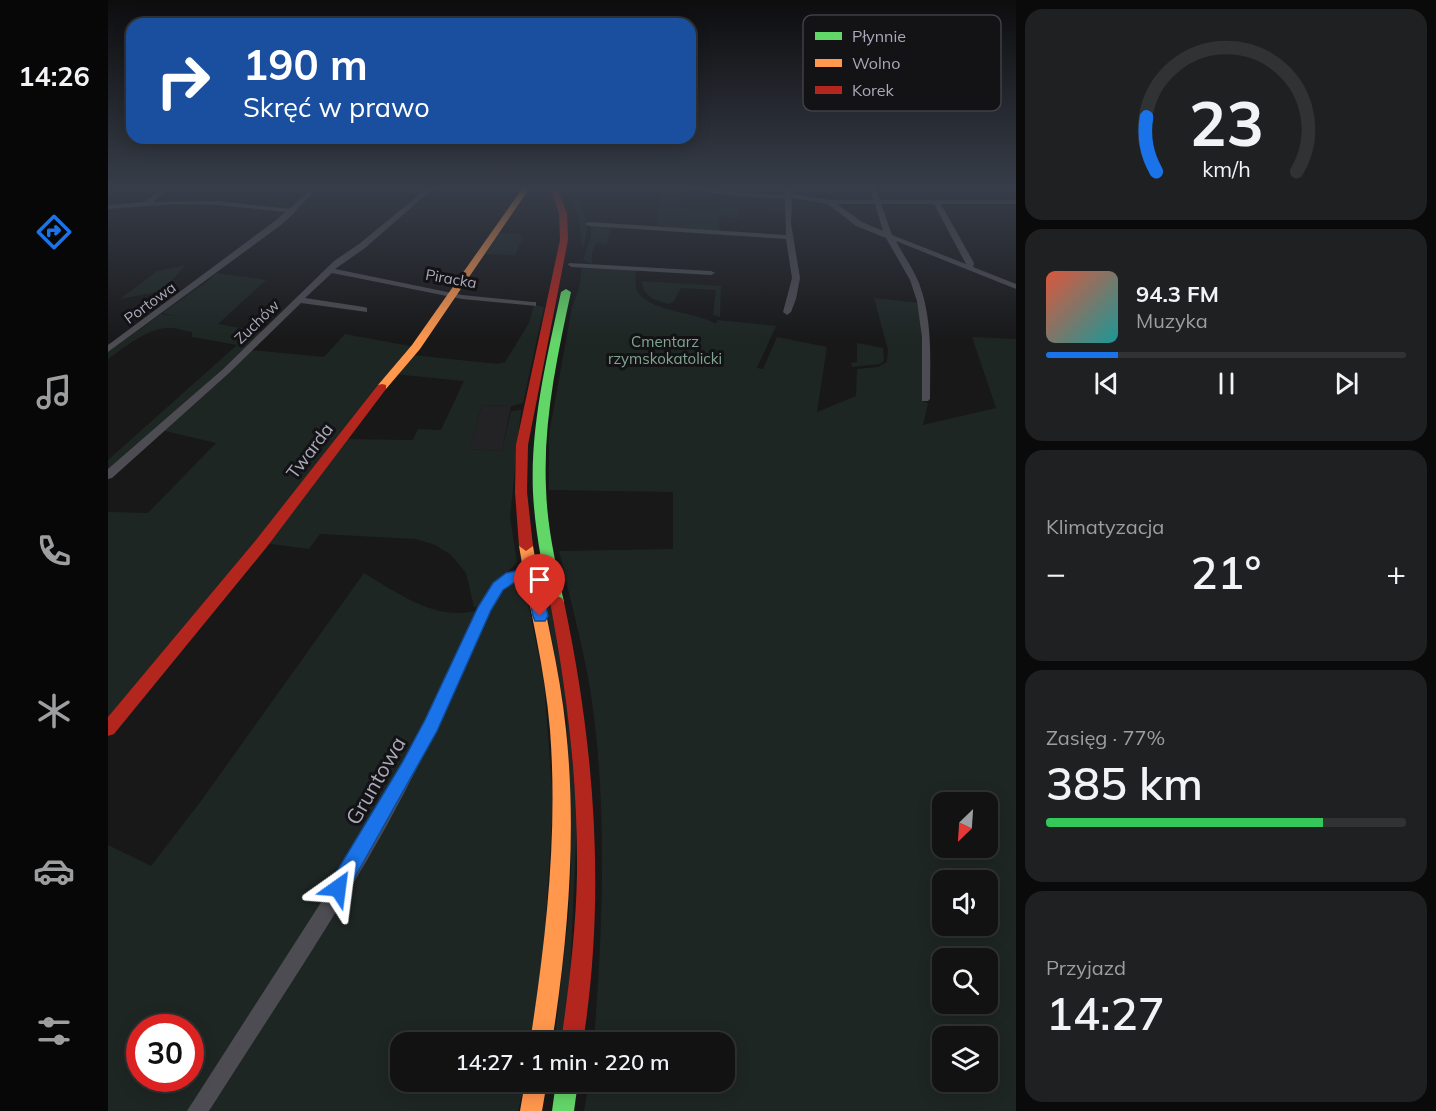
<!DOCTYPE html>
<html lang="pl">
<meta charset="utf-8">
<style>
:root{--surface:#121213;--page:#1f2021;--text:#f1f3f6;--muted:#9c9ea0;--line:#313233;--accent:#1a73e8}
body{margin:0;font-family:Mulish,sans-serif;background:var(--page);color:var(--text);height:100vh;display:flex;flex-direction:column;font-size:22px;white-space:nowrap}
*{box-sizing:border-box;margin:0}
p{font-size:20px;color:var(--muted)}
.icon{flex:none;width:33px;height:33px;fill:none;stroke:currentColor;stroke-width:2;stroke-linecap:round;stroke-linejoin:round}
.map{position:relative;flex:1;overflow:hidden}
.panel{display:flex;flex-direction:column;gap:9px;padding:9px;background:#0a0a0a;width:420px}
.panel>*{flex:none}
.guide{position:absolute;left:18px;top:18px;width:570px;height:126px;border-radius:18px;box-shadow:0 3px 15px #0003,0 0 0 2px var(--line);background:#1a4fa0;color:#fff;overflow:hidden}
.needle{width:39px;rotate:205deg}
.fabs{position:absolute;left:824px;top:792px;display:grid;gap:12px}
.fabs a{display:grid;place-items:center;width:66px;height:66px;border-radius:12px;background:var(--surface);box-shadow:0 3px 15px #0003,0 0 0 2px var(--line);font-size:30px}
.speed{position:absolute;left:18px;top:1014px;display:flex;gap:12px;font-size:30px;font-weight:700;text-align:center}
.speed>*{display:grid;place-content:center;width:78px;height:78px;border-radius:50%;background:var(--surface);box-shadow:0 3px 15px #0003,0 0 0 2px var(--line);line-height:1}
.speed .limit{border:9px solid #d22;background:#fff;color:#111}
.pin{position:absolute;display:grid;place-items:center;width:51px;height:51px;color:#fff;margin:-62px -26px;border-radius:50% 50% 50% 0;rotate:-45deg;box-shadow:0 0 6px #0007}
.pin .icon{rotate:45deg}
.me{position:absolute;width:66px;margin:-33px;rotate:31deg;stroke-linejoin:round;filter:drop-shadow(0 0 4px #0008)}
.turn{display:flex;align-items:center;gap:21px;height:126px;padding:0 18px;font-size:27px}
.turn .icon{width:78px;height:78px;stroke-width:2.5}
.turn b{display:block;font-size:42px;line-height:51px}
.big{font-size:45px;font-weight:600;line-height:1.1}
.panel .tile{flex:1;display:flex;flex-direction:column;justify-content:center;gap:9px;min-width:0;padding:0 21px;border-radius:18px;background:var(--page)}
.panel .dial{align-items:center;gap:0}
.dial svg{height:156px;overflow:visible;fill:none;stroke:var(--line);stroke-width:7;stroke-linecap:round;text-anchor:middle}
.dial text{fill:var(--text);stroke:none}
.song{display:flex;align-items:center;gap:18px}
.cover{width:72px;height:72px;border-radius:9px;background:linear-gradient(135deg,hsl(10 70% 55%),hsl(180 70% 35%))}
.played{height:6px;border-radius:3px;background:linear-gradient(90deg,var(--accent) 20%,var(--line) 20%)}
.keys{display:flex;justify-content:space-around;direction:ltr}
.heat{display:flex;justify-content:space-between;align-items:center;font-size:33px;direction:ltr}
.charge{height:9px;border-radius:4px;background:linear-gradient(90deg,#34c759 77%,var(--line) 0)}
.trip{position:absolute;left:282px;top:1032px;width:345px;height:60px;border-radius:18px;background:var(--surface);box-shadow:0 3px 15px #0003,0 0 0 2px var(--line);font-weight:600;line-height:60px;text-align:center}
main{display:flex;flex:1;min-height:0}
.tab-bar{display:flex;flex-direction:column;width:108px;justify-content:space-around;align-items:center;background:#070708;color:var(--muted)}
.tab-bar .icon{width:42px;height:42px}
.tab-bar .active{color:var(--accent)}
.tab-bar b{font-size:27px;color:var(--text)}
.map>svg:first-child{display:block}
.built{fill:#232225}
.green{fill:#1e2623;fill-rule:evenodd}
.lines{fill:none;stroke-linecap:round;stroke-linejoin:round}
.street{fill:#4d4c52;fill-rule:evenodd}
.fast{fill:#63d668;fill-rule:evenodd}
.slow{fill:#ff974d;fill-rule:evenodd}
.jam{fill:#b3261e;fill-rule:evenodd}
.route{fill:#1a73e8;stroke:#114b97;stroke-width:1.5}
.labels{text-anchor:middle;stroke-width:6;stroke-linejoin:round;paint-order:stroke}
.far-street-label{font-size:15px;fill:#aba9ba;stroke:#131215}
.far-park-label{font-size:15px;fill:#80a592;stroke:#131215}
.street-label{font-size:18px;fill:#aba9ba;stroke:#131215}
.near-street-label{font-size:21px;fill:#aba9ba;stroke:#131215}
.key{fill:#131215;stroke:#413f47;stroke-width:1.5}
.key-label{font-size:16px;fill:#aba9ba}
</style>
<main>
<nav class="tab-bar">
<b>14:26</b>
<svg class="icon active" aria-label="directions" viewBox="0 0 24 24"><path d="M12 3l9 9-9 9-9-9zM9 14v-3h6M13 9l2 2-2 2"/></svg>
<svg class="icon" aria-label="music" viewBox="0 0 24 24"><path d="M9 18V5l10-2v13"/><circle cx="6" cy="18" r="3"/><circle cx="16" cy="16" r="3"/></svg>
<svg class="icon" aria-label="phone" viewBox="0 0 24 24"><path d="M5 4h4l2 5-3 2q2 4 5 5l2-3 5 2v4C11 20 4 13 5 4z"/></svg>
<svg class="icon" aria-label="climate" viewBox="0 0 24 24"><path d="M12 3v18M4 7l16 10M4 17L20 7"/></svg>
<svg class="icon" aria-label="car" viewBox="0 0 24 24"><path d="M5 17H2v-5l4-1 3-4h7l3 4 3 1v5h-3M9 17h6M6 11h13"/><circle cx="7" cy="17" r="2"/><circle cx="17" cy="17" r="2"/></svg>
<svg class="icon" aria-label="filters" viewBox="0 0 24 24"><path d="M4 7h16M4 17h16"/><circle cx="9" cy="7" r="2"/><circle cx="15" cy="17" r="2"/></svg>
</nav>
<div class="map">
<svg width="908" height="1111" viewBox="0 0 908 1111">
<rect width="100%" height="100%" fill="#181819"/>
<path class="built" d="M374,405L403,406L394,451L362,449Z"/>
<path class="green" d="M458,186H464C478,210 484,223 474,250L471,218Z
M555,186L574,187L571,207L610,211L611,192L676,198L678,199V211L631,207V218L611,216L612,232L548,226Z
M483,224H504L499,244L488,243L484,253V264L475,260L483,237Z
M390,233L413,234L414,240L407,255L377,254Z
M78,265L54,291L12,299L49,271Z
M482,267L526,270L528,271C528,276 527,281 528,286C532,311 588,312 606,323H609V320L668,326L649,368L655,369L669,337L719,347L709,412L748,396L749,369L770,367L779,362L780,350L766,298L812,303L815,340L814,401L820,403L815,425L888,408L864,337L908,339V1111H476L481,1082H616V1042H486C494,936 499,831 487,725C481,666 464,608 451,551L565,549V492L441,490V434L464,307L471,288L474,268ZM834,802H879V848H834ZM834,880H879V926H834ZM834,958H879V1004H834ZM834,1036H879V1082H834Z
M108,273L158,280L110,324L155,332L0,473V460L129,345L84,337V332C76,331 67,327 60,328C39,328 16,348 0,359V352L53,314L72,317L54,313L101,280Z
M534,281L613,286L612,317L605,315L608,290L573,288L566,301L561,304C547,300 535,297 534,281Z
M426,305L436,307L415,403L403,406L374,405L362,449L394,451L403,411L413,410L402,517L409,562L402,570L396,573L380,592L381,596L375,606L366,607L358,573L343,555L327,545L308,539L212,534L201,549L156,543L235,439L305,440L310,429L333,430L356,381L286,374L304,355L390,364L397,362L421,323Z
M237,334L307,347L0,726V512L40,513L108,443L53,430L143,350L216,357Z
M749,343L775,348L776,361L772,364L744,367L743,363L749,362Z
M256,573C288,592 327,621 366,611L370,614L296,769L84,1111H0V845L43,866L93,801ZM32,1028H82V1078H32Z
M402,584C412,585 417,586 419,597L436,683L445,802L437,935L423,1042H292V1082H417L410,1111H103L97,1106L242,877L379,609L397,586Z
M441,594L458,679L469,820L462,975L454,1042H446L460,921L463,870L459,722L436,595Z"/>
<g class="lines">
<path class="street" d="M57,186H63L45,202L110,201L181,209L206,186H212L188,210L187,212L173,225L0,352V345L167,221L177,212L110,205L69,204L0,209V205L36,202Z
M334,186H343L321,192L257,248L227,269L354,295L425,302H428V306L354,299L224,273L197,298L256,307L259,308V312L193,303L121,373L4,478L0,479V469L115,369L226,261L251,244L317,190Z
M564,186H578L627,192L677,195L676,186H682L683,193L722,200H765L761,186H767L772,200H908V204H833L866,263L865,267L908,284V289L788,241C795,255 805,268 811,283C825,320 822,360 822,399L820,401H814V337L809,301L802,280L778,238L748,226L720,204L684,198L683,223L692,278L688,299L683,312L679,315L675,312L684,278L678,239L481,226L477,224L481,222L678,235L677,199L627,196ZM729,204H767L775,231L754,222ZM773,204H826L858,264L784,235Z
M904,186H908V188L905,187Z
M461,263L603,271L607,273L603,275L464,267L460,265Z
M424,568L428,570L430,573L428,576C421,579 409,579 402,583C382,595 341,698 330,724C269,859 180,986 101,1111H79L219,893L271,806L307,741L357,635L382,589L394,576Z"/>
<path class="fast" d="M458,289L463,292C449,357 435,422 438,488C439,527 448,565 456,602L454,606H444L442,602C434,566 427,530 425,493C422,425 439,358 453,292Z
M448,1082H470L466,1111H444Z"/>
<path class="slow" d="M416,186H423L312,349L278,389H270V385L304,345Z
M418,541L425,546C435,607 452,668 458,730C469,833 460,940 444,1042H422C438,939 450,834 442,730C437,668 421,607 411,546Z
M417,1082H439L434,1111H412Z"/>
<path class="jam" d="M441,186H448L459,213L460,240L420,445L419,492L425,546L418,551L411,546L407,492L408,445L452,240L451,213Z
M274,384L278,385V389L158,548L6,734L0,736V717L148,540L270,385Z
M449,596L454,598L456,602C487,748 498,895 475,1042H453C461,986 468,930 469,874C470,782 459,692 442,602L444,598Z"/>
</g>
<linearGradient id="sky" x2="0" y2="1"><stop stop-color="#0d0d0e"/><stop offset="0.55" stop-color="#373d49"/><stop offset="1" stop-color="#373d49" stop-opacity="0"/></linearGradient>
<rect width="908" height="341" fill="url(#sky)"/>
<path class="route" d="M424,568L431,573L440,616L437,621H427L425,616L418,579L407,582L395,590L383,610L329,731L237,895L230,898L223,895L220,888L223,881L294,763L317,720L370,607L385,583L398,573Z"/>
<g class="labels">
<g class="far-street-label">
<text transform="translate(343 279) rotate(10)" y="5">Piracka</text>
<text transform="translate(42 303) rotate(-36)" y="5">Portowa</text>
<text transform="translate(149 322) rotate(-44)" y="5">Zuchów</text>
</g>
<g class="far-park-label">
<text x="557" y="347">Cmentarz<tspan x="557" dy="17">rzymskokatolicki</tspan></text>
</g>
<g class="street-label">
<text transform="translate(202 451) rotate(-53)" y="6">Twarda</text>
</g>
<g class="near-street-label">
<text transform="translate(268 781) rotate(-60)" y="7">Gruntowa</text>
</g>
</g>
<rect x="695" y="15" width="198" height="96" rx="9" class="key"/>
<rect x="707" y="32" width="27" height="8" fill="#63d668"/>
<rect x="707" y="59" width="27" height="8" fill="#ff974d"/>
<rect x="707" y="86" width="27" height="8" fill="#b3261e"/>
<g class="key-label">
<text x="744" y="42">Płynnie</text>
<text x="744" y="69">Wolno</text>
<text x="744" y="96">Korek</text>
</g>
</svg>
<div class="fabs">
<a><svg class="needle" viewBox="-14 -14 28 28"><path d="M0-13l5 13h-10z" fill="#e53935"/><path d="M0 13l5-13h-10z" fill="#9c9ea0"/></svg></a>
<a><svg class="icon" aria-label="sound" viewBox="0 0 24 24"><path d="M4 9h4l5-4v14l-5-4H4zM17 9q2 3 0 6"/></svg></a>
<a><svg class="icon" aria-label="search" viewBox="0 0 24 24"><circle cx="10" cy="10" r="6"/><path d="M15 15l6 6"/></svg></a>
<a><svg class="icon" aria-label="layers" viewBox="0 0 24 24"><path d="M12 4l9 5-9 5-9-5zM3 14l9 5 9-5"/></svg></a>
</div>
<div class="speed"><div class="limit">30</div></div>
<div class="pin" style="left:432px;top:616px;background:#d93025"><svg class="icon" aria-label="arrive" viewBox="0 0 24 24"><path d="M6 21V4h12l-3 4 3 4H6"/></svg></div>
<svg class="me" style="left:230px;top:888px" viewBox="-20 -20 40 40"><path d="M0-17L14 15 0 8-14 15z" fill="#1a73e8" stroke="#fff" stroke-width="4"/></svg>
<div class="trip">14:27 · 1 min · 220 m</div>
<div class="guide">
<div class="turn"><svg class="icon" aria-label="right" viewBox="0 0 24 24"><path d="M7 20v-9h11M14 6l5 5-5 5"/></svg><div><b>190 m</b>Skręć w prawo</div></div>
</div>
</div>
<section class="panel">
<div class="tile dial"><svg viewBox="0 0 100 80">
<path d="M14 69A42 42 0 1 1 86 69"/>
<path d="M14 69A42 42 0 0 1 9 41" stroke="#1a73e8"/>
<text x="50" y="56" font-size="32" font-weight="700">23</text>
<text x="50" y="72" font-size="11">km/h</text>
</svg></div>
<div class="tile">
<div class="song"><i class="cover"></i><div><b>94.3 FM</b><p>Muzyka</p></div></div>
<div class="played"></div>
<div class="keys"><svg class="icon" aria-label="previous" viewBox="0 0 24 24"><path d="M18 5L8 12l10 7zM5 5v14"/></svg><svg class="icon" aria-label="pause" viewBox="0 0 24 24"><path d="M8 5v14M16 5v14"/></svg><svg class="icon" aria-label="next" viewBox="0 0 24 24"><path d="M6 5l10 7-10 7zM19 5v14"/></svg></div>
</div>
<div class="tile"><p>Klimatyzacja</p>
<div class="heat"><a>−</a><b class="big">21°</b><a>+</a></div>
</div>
<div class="tile"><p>Zasięg · 77%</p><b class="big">385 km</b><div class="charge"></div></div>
<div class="tile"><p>Przyjazd</p><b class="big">14:27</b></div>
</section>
</main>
